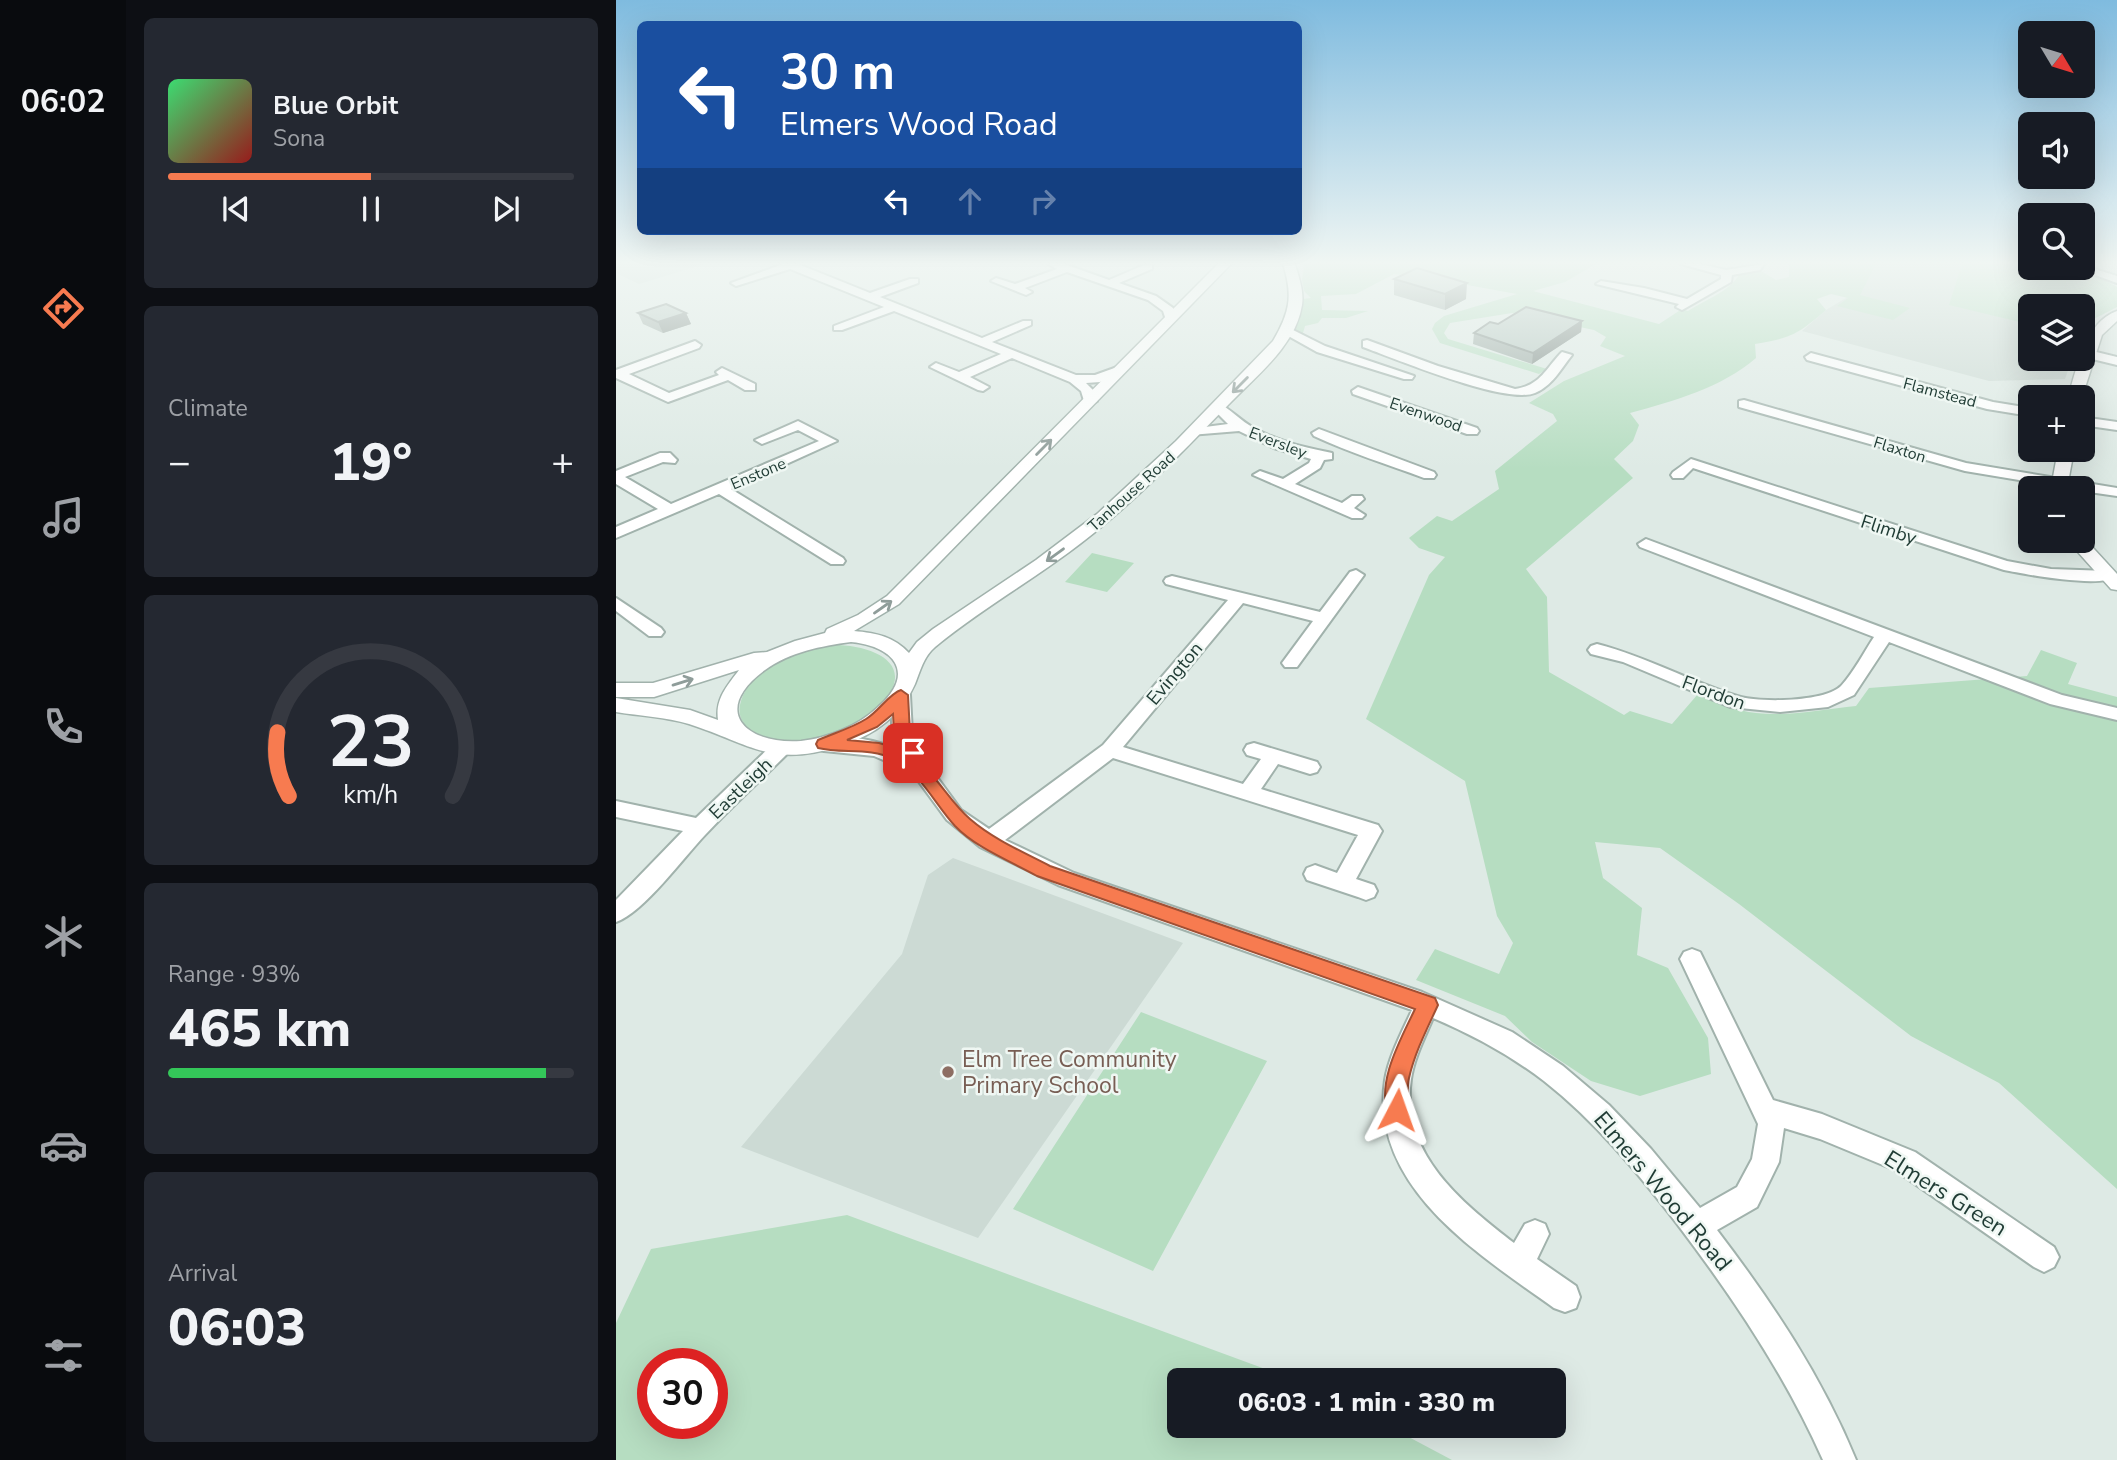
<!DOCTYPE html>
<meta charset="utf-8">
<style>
:root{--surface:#171b24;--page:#242831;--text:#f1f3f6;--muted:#9ea1a6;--line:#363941;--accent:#f77b50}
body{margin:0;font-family:"Nunito Sans",sans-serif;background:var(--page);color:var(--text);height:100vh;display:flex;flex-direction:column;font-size:26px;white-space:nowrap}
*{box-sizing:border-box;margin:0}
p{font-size:23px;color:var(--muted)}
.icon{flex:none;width:38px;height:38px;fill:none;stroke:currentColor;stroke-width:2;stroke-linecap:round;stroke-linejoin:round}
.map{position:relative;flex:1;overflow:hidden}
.panel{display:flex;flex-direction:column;gap:18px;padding:18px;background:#0d0f14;width:490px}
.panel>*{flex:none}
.guide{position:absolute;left:21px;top:21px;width:665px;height:214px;border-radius:10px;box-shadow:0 7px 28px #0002;background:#1a4fa0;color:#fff;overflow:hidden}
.needle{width:46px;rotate:128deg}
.tools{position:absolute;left:1402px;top:21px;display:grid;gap:14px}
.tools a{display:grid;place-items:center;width:77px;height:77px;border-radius:10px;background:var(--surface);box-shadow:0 7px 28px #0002;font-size:35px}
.speed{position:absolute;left:21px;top:1348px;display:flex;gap:14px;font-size:35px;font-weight:700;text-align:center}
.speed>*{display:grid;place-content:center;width:91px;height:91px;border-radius:50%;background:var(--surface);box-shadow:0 7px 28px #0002;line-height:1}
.speed .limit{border:10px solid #d22;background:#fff;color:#111}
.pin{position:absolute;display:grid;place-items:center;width:60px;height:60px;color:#fff;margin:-30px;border-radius:14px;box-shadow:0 4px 10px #0006}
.me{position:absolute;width:77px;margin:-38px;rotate:4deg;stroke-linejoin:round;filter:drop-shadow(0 0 5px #0008)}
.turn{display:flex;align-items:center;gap:24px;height:147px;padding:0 28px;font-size:32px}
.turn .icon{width:91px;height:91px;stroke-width:2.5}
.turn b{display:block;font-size:49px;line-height:60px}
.lanes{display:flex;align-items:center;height:66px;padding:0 28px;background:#0003;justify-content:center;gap:35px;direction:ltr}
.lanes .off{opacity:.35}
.big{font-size:52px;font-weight:800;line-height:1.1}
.panel .tile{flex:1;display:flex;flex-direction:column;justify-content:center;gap:10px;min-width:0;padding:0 24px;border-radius:10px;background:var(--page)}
.panel .dial{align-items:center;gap:0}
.dial svg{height:182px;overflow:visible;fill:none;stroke:var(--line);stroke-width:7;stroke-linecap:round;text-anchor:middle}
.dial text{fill:var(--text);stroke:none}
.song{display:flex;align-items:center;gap:21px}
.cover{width:84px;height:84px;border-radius:10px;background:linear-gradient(135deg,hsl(140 70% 55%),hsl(0 70% 35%))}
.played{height:7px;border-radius:4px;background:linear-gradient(90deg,var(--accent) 50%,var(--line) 50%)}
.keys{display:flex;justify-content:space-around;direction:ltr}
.heat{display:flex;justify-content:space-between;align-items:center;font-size:38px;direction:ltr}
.charge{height:10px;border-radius:5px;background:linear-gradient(90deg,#34c759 93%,var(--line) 0)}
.trip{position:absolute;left:551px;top:1368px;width:399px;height:70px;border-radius:10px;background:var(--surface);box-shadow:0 7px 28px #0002;font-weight:800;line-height:70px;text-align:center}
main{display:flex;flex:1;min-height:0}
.dock{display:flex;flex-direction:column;width:126px;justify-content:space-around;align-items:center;background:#090b0e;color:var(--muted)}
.dock .icon{width:49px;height:49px}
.dock .selected{color:var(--accent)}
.dock b{font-size:32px;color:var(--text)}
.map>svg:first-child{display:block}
.built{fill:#ccdad4}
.green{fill:#b6ddc1;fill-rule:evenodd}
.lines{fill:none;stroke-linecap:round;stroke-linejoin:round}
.minor-casing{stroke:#a1b2ac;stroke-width:4}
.tertiary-casing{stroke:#a1b2ac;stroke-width:3}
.minor{fill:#fff;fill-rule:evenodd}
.tertiary{fill:#fff;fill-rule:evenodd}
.wall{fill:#9aa9a3}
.shaded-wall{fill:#7d8a85}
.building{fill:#b3c5be;stroke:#7d8a85;stroke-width:2}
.oneway{stroke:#8f9d9a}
.route{fill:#f77b50;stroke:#a15034;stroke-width:2;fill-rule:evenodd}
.education-dot{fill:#8d6e63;stroke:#eff7f3;stroke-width:2.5}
.labels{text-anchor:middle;stroke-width:5;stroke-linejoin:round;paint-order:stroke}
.far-street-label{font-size:16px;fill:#1f3b34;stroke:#eff7f3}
.street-label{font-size:19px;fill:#1f3b34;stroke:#eff7f3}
.near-education-label{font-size:23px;fill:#785e54;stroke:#eff7f3;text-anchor:start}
.near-street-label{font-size:23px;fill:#1f3b34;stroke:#eff7f3}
</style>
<main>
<nav class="dock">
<b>06:02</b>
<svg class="icon selected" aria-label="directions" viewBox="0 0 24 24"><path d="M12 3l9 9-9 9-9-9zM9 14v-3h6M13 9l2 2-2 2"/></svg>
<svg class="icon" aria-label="music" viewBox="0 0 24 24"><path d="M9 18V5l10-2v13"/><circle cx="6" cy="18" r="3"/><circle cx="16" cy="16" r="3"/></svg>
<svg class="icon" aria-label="phone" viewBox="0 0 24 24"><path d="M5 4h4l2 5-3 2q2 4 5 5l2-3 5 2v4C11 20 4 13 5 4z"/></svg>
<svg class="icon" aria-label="climate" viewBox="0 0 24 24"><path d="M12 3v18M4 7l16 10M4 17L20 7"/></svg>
<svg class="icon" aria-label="car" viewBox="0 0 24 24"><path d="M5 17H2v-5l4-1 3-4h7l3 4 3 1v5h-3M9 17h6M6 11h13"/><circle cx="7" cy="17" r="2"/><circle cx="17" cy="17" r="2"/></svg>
<svg class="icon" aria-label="filters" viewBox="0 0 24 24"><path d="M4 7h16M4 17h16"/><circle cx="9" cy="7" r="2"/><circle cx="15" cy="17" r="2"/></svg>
</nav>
<section class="panel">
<div class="tile">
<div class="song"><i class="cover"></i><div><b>Blue Orbit</b><p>Sona</p></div></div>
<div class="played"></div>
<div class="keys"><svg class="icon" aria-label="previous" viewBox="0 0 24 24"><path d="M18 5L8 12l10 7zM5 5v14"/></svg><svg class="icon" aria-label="pause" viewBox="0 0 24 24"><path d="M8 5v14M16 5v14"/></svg><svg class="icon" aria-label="next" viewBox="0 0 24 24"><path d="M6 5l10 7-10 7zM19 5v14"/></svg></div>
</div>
<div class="tile"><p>Climate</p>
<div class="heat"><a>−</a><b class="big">19°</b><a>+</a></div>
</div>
<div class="tile dial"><svg viewBox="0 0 100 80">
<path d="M14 69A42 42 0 1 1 86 69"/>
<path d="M14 69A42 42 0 0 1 9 41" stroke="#f77b50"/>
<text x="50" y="56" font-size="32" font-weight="700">23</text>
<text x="50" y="72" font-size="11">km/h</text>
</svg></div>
<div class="tile"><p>Range · 93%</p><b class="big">465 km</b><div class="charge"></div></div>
<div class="tile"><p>Arrival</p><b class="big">06:03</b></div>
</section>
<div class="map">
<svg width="1501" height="1460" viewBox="0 0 1501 1460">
<rect width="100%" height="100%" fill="#deeae5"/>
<path class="built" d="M0,264H89L23,284L0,273Z
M1254,264H1346L1334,305L1414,319V359H1456L1449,379L1373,381L1186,331L1210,310L1238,293Z
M337,858L567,943L362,1238L125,1147L286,954L312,875Z"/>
<path class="green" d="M684,264H980L949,282L917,291L1043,324L1066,309L1072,311C1089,300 1114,291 1123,275L1145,271L1160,280L1173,277V264H1260L1244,295L1294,308L1277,320L1221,306L1232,298L1215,294L1201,299L1210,310C1182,334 1176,338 1139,344L1140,358C1105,388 1058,401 1014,413L1023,425L1017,441L998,459L1017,478L910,569L931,597L933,672L1008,715L1014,711L1056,724L1082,694C1101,701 1120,711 1140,713C1172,717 1208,709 1240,706L1253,688L1411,676L1425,650L1461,663L1452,684L1501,697V1189L1383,1083L1295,1036L1123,904L1044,848L979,842L987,878L1026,908L1021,955L1052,968L1092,1038L1095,1074L1024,1096L975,1081L916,1042L889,1016L800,980L819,949L883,974L897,943L881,916L849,781L750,719L813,575L829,557L803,548L793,538L821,516L836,521L883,489L879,471L941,421L937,414L913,403L948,381L1009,356L984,346L990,337L978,330L896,313L834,323L828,333L832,339L931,369L923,374L824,343L816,329L819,323L828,316L901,294L807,277L778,274L740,294L705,296L706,310L752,311L730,318H706L702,323L689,326L687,333L714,348L705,352L694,349L673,331L686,299L695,298L688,291L686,279L688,266Z
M1346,264H1402L1477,274L1501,287V307L1472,322L1467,320L1466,306H1414V319L1408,323L1333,305Z
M476,553L518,563L491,592L449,582Z
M218,645C258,645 305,665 262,708C240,730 204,740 174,741C160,741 144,738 133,729C126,723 122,715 124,705C132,666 184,651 218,645Z
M525,1012L651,1061L537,1271L397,1209Z
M231,1215L682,1381H564V1426H772L836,1460H0V1323L35,1249ZM96,1363V1423H37V1363Z"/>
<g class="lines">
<g class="minor-casing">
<path id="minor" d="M167,264H182L254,293L294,279H302V283L264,297L366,338L407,321H415V325L376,342L460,375H479L504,366L510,370L484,382L470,383L477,390L481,401L474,405L469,404L465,391L454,382L396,358L354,377L373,387L367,391L362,390L314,367L320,363L343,372L385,354L278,311L226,330H218V326L268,307L174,269L120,286L115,283Z
M432,264H448L493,280L528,265H536V269L503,283L540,296L557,308L560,318L550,320L547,311L532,300L451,272L409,288L416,292L410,295L375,281L380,278L399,284L441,269Z
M1065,264H1085L1110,270L1148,264L1144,270L1116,275L1115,282L1066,310L1060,307L1063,304L980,284L985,281L1028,288L1071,299L1105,279V275Z
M1466,265L1501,276V283L1460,268H1466Z
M667,329H675L709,346L798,376L796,379H788L701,352L667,333Z
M751,340L822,366L899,389C924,386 930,368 946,352L956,355C945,369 936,386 919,393C890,405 780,359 747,347V341Z
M79,341L85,345L83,348L13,374L53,393L103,375L100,372L106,368L139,384V390H129L112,380L52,402L0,378V370Z
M1472,350L1501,357V365L1468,357V351Z
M1195,353L1377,402L1414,408V416L1371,409L1191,360L1189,357Z
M742,387L861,428L863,431L861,434H851L737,394L736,391Z
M1128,400L1350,463L1501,488V496L1466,491V488H1452L1349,471L1123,407V401Z
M602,403C612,407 626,422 638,428C663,442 688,447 716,453V459L708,460L704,468L679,484L726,503L736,496H746L748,499L738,508L749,515L746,518H736L637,475L644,471L667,479L693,463L695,459L658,448L623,431L574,435V429L612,424L595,407Z
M1466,417L1501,422V430L1466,425Z
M182,421L221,441L115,489L227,558L229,561L227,564H215L103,494L0,538V527L42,509L0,484V471L44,453H54L61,460L59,463L47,462L9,477L55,504L203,441L182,430L146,444L139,440Z
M703,429L818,472L820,475L818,478H808C771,464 734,453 698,436L696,433Z
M1075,459L1391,561L1435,569L1492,571L1500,576C1487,589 1408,574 1388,570L1077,468L1067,478H1057L1055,475L1057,472Z
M1030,539L1446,695L1501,708V720L1434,704L1273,642L1238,695L1212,707L1164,712L1114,707L1007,662L975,654L972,650L975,646L981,644C1031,657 1073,681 1121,696C1143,703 1209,702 1225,686C1238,672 1248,652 1258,637L1024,547L1022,544Z
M740,570L748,575L681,667H669L666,663L697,621L627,603L507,747L627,784L645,759L631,755L628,750L631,745L638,743L701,762L704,767L701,772L694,774L662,764L645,789L762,825L766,831L740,879L758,885L761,891L758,897L750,900L742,897L691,880L688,874L691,868L699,865L721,873L742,835L497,758L389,840L458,873L806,992L896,1032L947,1066L993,1105L1035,1149L1084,1208L1121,1187L1136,1159L1142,1124L1064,959L1068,952L1076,949L1084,952L1157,1100L1206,1114L1299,1152L1438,1247L1443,1257L1438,1267L1428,1272L1418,1267L1279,1170L1204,1139L1168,1128L1163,1162L1141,1207L1101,1230C1156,1302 1206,1377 1240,1460H1207C1169,1375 1118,1299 1062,1225C1022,1173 979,1121 928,1081C894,1055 857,1035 817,1018C809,1037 798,1058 795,1079C784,1153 845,1202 898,1243L909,1224L919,1220L929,1224L933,1234L921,1259L960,1286L964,1297L960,1308L949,1312L938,1308C864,1255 753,1187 769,1080C773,1056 786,1032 796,1010L442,885L364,847L331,820L298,775L284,767L258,756L208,751L201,749L198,744L201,739C226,732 262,741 285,750L276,733V695L278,691H292L294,695L296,733L315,769L345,810L373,829L487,745L612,600L550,584L548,581L550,578L556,576L704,612L734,572Z
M0,598L45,628L48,632L45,636H33L0,611Z
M164,742L171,744L174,749L171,754C144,781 115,807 89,835C68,857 27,913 0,922V900L67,831L0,817V801L80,818L157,744Z"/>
</g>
<g class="tertiary-casing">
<path id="tertiary" d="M602,264H615L283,604L238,631C261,633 278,637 293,653L301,642L317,629L420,560L481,514L560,441L657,341C674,312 677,296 667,264H679C683,278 688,291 686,305C680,345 641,375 615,402C568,450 522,499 469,540C421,578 366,608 319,647C308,656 304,671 299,684C285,716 257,736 224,746C155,768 135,744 73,724C50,717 24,716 0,712V698L74,710L102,720C99,699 111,686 123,670L38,697H0V683H37L138,653L151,652L179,641L209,633L211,629L242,615L271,596ZM235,642C278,646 301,673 262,707C242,726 212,738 185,741C129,745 94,710 149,670C174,652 205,646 235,642Z
M1501,311V321L1486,335L1466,397H1452C1461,368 1469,322 1501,311Z
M1442,450H1458L1451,488H1435Z
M1467,537L1501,574V590L1495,589L1452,541H1466Z"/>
</g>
<use href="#minor" class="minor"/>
<use href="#tertiary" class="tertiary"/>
</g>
<path class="wall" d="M778,279L850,299L829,310L778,295Z
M22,313H70L75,324L47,333L27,324Z
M966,321L965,332L916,364L857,344L858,333L882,324Z"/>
<path class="shaded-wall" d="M851,283L850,299L829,310V294Z
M70,313L75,324L47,333L42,322Z
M966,321L965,332L916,364L917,353Z"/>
<path class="building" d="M801,268L851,283L829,294L778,279Z
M50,304L70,313L42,322L22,313Z
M910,307L966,321L917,353L858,333L874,322L882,324Z"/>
<defs><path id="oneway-shaft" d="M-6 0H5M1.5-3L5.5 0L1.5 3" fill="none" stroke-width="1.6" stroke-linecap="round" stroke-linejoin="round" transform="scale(1.75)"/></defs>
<g class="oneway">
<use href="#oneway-shaft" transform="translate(624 385) rotate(135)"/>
<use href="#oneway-shaft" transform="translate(428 447) rotate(-45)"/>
<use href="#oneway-shaft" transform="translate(439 555) rotate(144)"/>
<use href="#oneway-shaft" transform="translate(267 607) rotate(-35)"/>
<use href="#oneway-shaft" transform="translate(67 682) rotate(-17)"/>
</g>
<linearGradient id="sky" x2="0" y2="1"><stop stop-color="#7fbbdf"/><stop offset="0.56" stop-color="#f0f6f3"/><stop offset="1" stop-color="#f0f6f3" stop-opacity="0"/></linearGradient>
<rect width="1501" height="469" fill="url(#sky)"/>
<path class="route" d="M285,690L292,695L294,733L305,753L298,758C321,775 333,801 354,819C377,839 407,852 434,866L819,998L822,1005C811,1029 799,1052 793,1078C790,1091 794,1104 789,1117L781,1120L773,1117C759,1083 785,1039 799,1009L421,876C394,861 360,848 339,826C318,803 305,773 277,759C254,747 226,754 202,748L200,744L202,740C218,733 236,728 250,719C262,712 274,693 285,690ZM277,714L278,733L287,750L263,743L231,740L261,727Z"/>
<circle class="education-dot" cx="332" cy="1072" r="7"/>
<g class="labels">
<g class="far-street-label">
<text transform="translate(1324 392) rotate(15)" y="6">Flamstead</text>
<text transform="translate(810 414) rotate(19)" y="6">Evenwood</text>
<text transform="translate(662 442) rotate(21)" y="6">Eversley</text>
<text transform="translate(1284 449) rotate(17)" y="6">Flaxton</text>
<text transform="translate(142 473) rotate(-23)" y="6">Enstone</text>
<text transform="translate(515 491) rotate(-42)" y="6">Tanhouse Road</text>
</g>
<g class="street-label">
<text transform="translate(1273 529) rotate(18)" y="7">Flimby</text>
<text transform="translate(558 673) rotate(-50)" y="7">Evington</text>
<text transform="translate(1098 692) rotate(20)" y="7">Flordon</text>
<text transform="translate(124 788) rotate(-44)" y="7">Eastleigh</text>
</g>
<g class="near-education-label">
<text x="346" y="1067">Elm Tree Community<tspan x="346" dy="26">Primary School</tspan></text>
</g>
<g class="near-street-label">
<text transform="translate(1047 1191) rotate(50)" y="8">Elmers Wood Road</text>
<text transform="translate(1330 1193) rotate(32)" y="8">Elmers Green</text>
</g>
</g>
</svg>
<div class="tools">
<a><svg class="needle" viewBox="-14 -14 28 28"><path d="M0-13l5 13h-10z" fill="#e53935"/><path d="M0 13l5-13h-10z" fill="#9ea1a6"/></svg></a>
<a><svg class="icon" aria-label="sound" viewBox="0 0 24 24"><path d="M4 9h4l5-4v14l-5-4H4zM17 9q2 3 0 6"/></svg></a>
<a><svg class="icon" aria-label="search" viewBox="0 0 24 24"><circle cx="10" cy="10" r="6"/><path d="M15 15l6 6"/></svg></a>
<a><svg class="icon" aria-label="layers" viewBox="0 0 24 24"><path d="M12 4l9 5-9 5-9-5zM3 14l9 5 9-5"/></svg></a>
<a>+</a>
<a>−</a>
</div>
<div class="speed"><div class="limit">30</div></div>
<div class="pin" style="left:297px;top:753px;background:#d93025"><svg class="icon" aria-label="arrive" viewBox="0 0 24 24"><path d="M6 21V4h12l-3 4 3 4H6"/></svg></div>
<svg class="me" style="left:781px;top:1110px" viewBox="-20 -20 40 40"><path d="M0-17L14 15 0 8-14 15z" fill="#f77b50" stroke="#fff" stroke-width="4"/></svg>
<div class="trip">06:03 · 1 min · 330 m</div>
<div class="guide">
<div class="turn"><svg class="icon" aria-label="left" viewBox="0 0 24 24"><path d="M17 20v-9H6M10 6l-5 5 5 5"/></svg><div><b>30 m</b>Elmers Wood Road</div></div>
<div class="lanes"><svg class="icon" aria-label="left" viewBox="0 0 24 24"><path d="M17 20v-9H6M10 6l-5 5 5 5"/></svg><svg class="icon off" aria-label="ahead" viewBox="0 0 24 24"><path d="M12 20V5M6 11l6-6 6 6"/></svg><svg class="icon off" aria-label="right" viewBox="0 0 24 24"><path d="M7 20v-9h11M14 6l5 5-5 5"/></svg></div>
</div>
</div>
</main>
